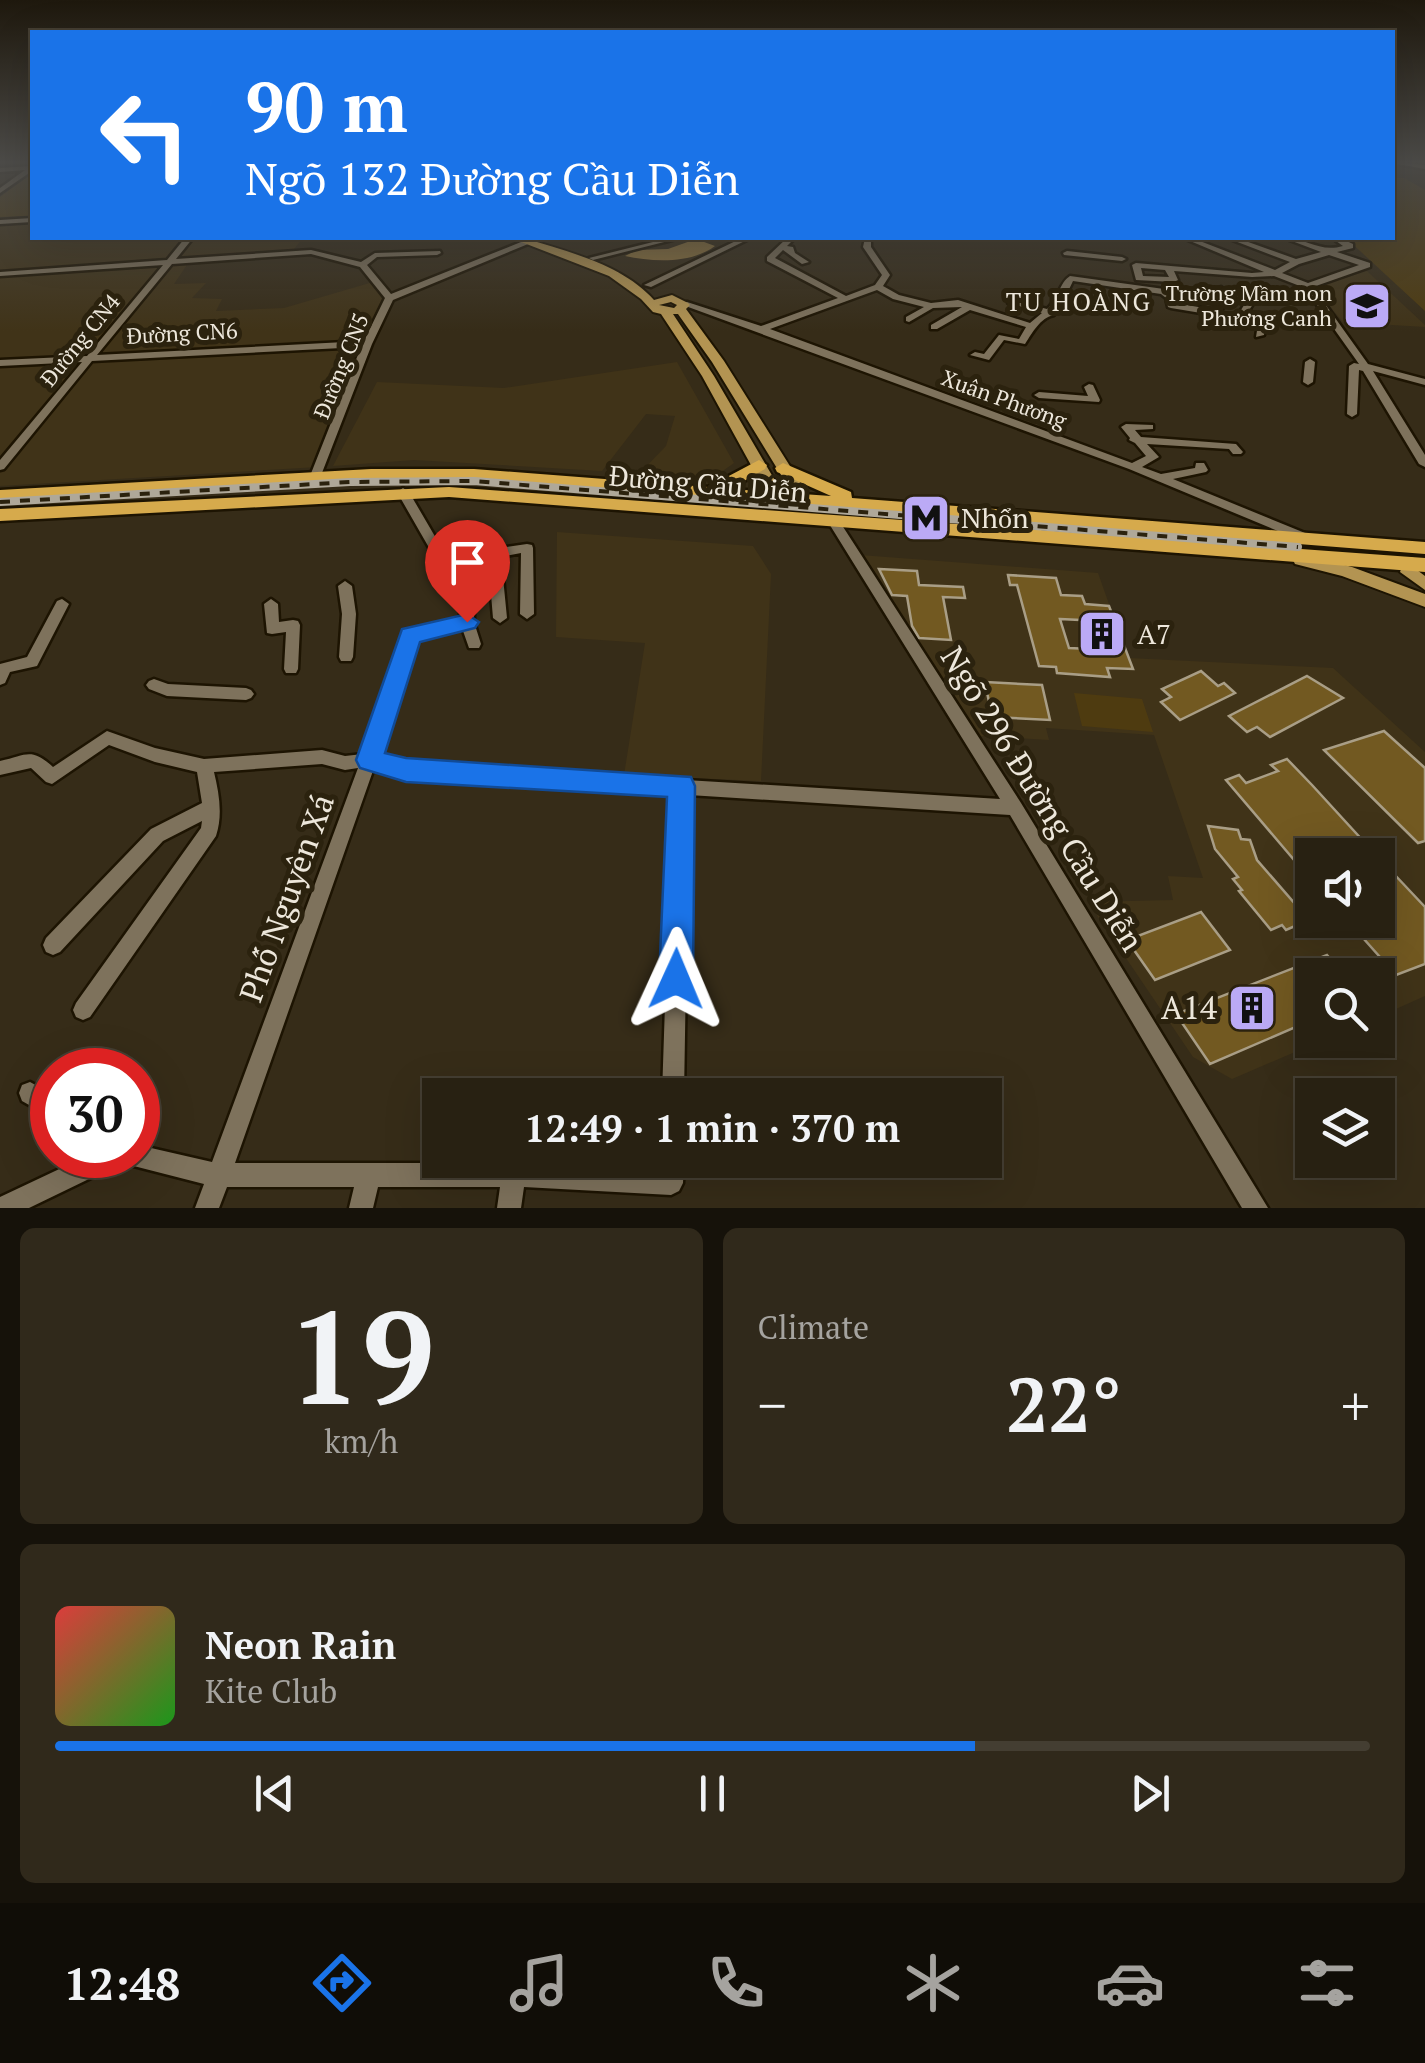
<!DOCTYPE html>
<meta charset="utf-8">
<style>
:root{--surface:#282112;--page:#30291b;--text:#f1f3f6;--muted:#a5a39f;--line:#443e32;--accent:#1a73e8}
body{margin:0;font-family:"PT Serif",serif;background:var(--page);color:var(--text);height:100vh;display:flex;flex-direction:column;font-size:38px;white-space:nowrap}
*{box-sizing:border-box;margin:0}
p{font-size:32px;color:var(--muted)}
.icon{flex:none;width:55px;height:55px;fill:none;stroke:currentColor;stroke-width:2;stroke-linecap:round;stroke-linejoin:round}
.map{position:relative;height:1208px;overflow:hidden}
.details{display:flex;flex-direction:column;gap:20px;padding:20px;background:#16120a;flex:1}
.details>*{flex:none}
.guide{position:absolute;left:30px;top:30px;width:1365px;height:210px;border-radius:0px;box-shadow:0 10px 40px #0002,0 0 0 2px var(--line);background:#1a73e8;color:#fff;overflow:hidden}
.buttons{position:absolute;left:1295px;top:838px;display:grid;gap:20px}
.buttons a{display:grid;place-items:center;width:100px;height:100px;border-radius:0px;background:var(--surface);box-shadow:0 10px 40px #0002,0 0 0 2px var(--line);font-size:50px}
.speed{position:absolute;left:30px;top:1048px;display:flex;gap:20px;font-size:50px;font-weight:700;text-align:center}
.speed>*{display:grid;place-content:center;width:130px;height:130px;border-radius:50%;background:var(--surface);box-shadow:0 10px 40px #0002,0 0 0 2px var(--line);line-height:1}
.speed .limit{border:15px solid #d22;background:#fff;color:#111}
.pin{position:absolute;display:grid;place-items:center;width:85px;height:85px;color:#fff;margin:-102px -42px;border-radius:50% 50% 50% 0;rotate:-45deg;box-shadow:0 0 10px #0007}
.pin .icon{rotate:45deg}
.me{position:absolute;width:110px;margin:-55px;rotate:1deg;stroke-linejoin:round;filter:drop-shadow(0 0 8px #0008)}
.turn{display:flex;align-items:center;gap:35px;height:210px;padding:0 50px;font-size:45px}
.turn .icon{width:130px;height:130px;stroke-width:2.5}
.turn b{display:block;font-size:70px;line-height:85px}
.big{font-size:75px;font-weight:700;line-height:1.1}
.details .card{flex:1;display:flex;flex-direction:column;justify-content:center;gap:15px;min-width:0;padding:0 35px;border-radius:15px;background:var(--page)}
.details .dial{align-items:center;gap:0}
.dial b{font-size:130px;line-height:1}
.song{display:flex;align-items:center;gap:30px}
.cover{width:120px;height:120px;border-radius:15px;background:linear-gradient(135deg,hsl(0 70% 55%),hsl(120 70% 35%))}
.played{height:10px;border-radius:5px;background:linear-gradient(90deg,var(--accent) 70%,var(--line) 70%)}
.keys{display:flex;justify-content:space-around;direction:ltr}
.heat{display:flex;justify-content:space-between;align-items:center;font-size:55px;direction:ltr}
.details .tiles{flex:1;display:grid;gap:20px;grid-template-columns:1fr 1fr}
.card:last-child{grid-column:span 2}
.trip{position:absolute;left:422px;top:1078px;width:580px;height:100px;border-radius:0px;background:var(--surface);box-shadow:0 10px 40px #0002,0 0 0 2px var(--line);font-weight:700;line-height:100px;text-align:center}
.tab-bar{display:flex;height:160px;justify-content:space-around;align-items:center;background:#100d07;color:var(--muted)}
.tab-bar .icon{width:70px;height:70px}
.tab-bar .selected{color:var(--accent)}
.tab-bar b{font-size:45px;color:var(--text)}
.map>svg:first-child{display:block}
.built{fill:#403318;fill-rule:evenodd}
.green{fill:#4e3b10}
.water{fill:#8f753f}
.building{fill:#725921;stroke:#a99e86;stroke-width:2.5;fill-rule:evenodd}
.lines{fill:none;stroke-linecap:round;stroke-linejoin:round}
.minor-casing{stroke:#1d1402;stroke-width:5}
.major-casing{stroke:#1d1402;stroke-width:4}
.highway-casing{stroke:#1d1402;stroke-width:5}
.minor{fill:#7e725c;fill-rule:evenodd}
.major{fill:#b39452;fill-rule:evenodd}
.highway{fill:#d6aa4c;fill-rule:evenodd}
.rail-casing{stroke:#afa899;stroke-width:8}
.rail{stroke:#2b220e;stroke-width:4;stroke-dasharray:10;stroke-linecap:butt}
.route{fill:#1a73e8;stroke:#114b97;stroke-width:2.5}
.labels{text-anchor:middle;stroke-width:10;stroke-linejoin:round;paint-order:stroke}
.far-poi-label{font-size:22px;fill:#ede7db;stroke:#2b220e;text-anchor:end}
.far-street-label{font-size:22px;fill:#ede7db;stroke:#2b220e}
.far-neighbourhood-label{font-size:25px;letter-spacing:2.5px;fill:#ede7db;stroke:#2b220e}
.street-label{font-size:28px;fill:#ede7db;stroke:#2b220e}
.poi-label{font-size:28px;fill:#ede7db;stroke:#2b220e;text-anchor:start}
.near-street-label{font-size:32px;fill:#ede7db;stroke:#2b220e}
.near-poi-label{font-size:32px;fill:#ede7db;stroke:#2b220e;text-anchor:end}
</style>
<div class="map">
<svg width="1425" height="1208" viewBox="0 0 1425 1208">
<rect width="100%" height="100%" fill="#362c18"/>
<path class="built" d="M32,216V238H303L294,249L191,259L174,284L206,283L192,298L222,299L216,311L284,308L373,282L384,303L318,467L0,486V217Z
M1367,271L1425,325V327L1343,322L1316,290L1322,285Z
M677,362L734,463L710,480L637,476L666,446L675,416L646,414L602,471L414,460L333,466L377,382L504,388Z
M557,532L753,546L771,574L761,781L624,775L645,643L556,637Z
M860,555L1098,573L1128,658L1333,668L1425,752V996L1378,1017V975H1312V1040H1323L1232,1079L1193,1057L1088,902L1173,900L1168,876L1203,878L1154,735L1046,728L1049,740L981,736ZM1312,855H1378V920H1312Z"/>
<path class="green" d="M32,173V216L0,217V197Z
M1393,178H1404L1425,190V311L1346,238H1392Z
M1074,693L1142,699L1153,732L1082,726Z"/>
<path class="water" d="M696,239L715,246C691,264 653,262 625,256L637,250L668,249Z"/>
<path class="building" d="M879,569L917,571L919,585L963,587L965,598L943,597L951,640L919,638L912,626L907,596L892,595Z
M1008,575L1056,578L1061,595L1082,596L1085,604L1109,606L1133,669L1107,668L1110,677L1057,673L1056,667L1039,666L1017,585H1010ZM1060,619L1080,620L1090,649L1069,648Z
M1201,671L1218,686L1224,683L1235,693L1180,720L1161,702L1171,697L1162,689Z
M1307,676L1343,698L1270,737L1257,727L1247,732L1229,716Z
M985,682L1042,685L1050,720L992,717Z
M1384,731L1425,768V841L1418,843L1324,750Z
M1287,759L1312,785L1376,855H1312V881L1226,780L1239,775L1246,783L1278,771L1271,765Z
M1208,826L1238,830L1241,839L1250,840L1257,860L1309,920L1286,930L1282,925L1271,930L1239,891L1242,890L1233,879L1238,877L1215,849Z
M1378,857L1425,907V964L1396,975L1347,920H1378Z
M1201,912L1230,950L1155,980L1127,940Z
M1327,955L1345,975H1312V1020L1210,1064L1176,1014Z"/>
<g class="lines">
<g class="minor-casing">
<path id="minor" d="M1395,162L1425,165V169L1398,164Z
M32,166V171L0,193V188L25,170L0,172V168Z
M32,218V222L0,224V220Z
M185,238H193L176,259L311,250L361,262L375,253L440,251L441,253L437,255L377,257L367,265L391,294L526,240L533,242L393,300L372,344L320,478H312L310,476L361,347L92,361L4,469L0,470V460L82,362L0,366V360L87,356L163,265L0,276V272L167,260ZM311,254L360,267L385,298L364,341L97,355L172,264Z
M669,238H680L593,260L589,258Z
M742,238H751L651,287L644,285Z
M787,238H795L787,246L793,247L795,253L809,262L802,264L783,250L775,258L846,296L875,285L882,275L863,247L865,238H871V247L890,275L883,286L899,295L931,303L958,300L1030,323L1042,313L1008,303V299L1047,309C1058,300 1059,283 1070,276L1164,289L1173,295L1175,303L1210,309L1211,311L1207,314L1171,308L1168,307L1166,298L1161,294L1073,281L1062,304L1054,311V315C1040,318 1033,332 1025,344L1004,340L989,360L970,355L975,352L984,354L999,335L1019,339L1026,327L970,310L937,329H931V325L962,307L933,308L909,322L906,321V317L924,307L893,299L877,290L770,329L1132,463L1146,456L1135,443L1129,440L1130,438L1121,427L1126,424L1153,425V429L1135,430L1141,437L1236,444L1243,452L1241,454H1233L1229,449L1147,444L1159,457L1142,467L1161,474L1195,468L1196,463H1204L1208,470L1206,472L1173,479L1305,533L1307,536L1305,539H1297L1129,469L680,304L687,302L761,326L838,298L767,261V257Z
M1183,238H1192L1275,270L1290,262L1227,238H1237L1296,259L1321,252L1284,238C1307,238 1320,253 1343,246L1332,238H1340L1353,244V248L1337,252L1370,263V267L1313,287L1368,364L1425,379V385L1373,371L1425,455V467L1419,464L1363,371L1359,370L1357,414L1352,417L1347,414L1349,366L1354,363L1359,364L1305,288L1274,276L1252,277L1174,271L1178,280L1174,282L1136,280L1132,265L1136,263L1252,273L1264,272ZM1329,255L1359,265L1308,283L1282,273L1299,264ZM1141,268L1165,270L1169,277L1143,276Z
M1067,251L1122,257L1126,259L1122,261L1064,255L1063,253Z
M1221,287L1225,290L1223,308L1219,311L1215,308L1217,290Z
M1248,299L1255,301L1246,315H1240L1239,313Z
M1263,315L1267,318L1264,335L1256,337L1259,318Z
M1310,359L1315,362L1313,382L1308,385L1303,382L1305,362Z
M1089,384L1093,385L1100,400L1099,402L1039,398L1034,395L1039,392L1088,396L1084,387Z
M403,488L409,492L447,557L488,550L494,547L499,548L527,544L532,545L533,548L534,614L527,619L520,614L521,553L501,557L507,618L500,623L493,618L488,559L452,565L457,573L474,588V622L481,644L479,648H469L462,628L417,640L379,756L406,763L1000,799L828,522L834,518L838,519L1021,803L1268,1208H1242L1010,815L689,795L684,1095H662L672,794L406,777L374,768L235,1163H514L660,1171V1160H684L683,1183L679,1191L671,1195L524,1187L521,1208H497L500,1187H378L373,1208H349L354,1187H227L219,1208H195L204,1184L122,1163L29,1208H0V1197L89,1155H138V1145L212,1162L358,768L345,770L322,764L214,772C219,793 223,815 216,836L90,1017L83,1020L76,1017L73,1010L76,1003L201,828L202,821L163,841L60,952L53,955L46,952L43,945L46,938L151,829L202,803L197,772L155,762L109,745L52,784L46,782L31,768L0,775V761C27,755 31,747 53,767L107,731L155,748L204,759L322,750L345,756L363,754L406,632L460,619V590L447,579L397,492Z
M345,581L352,586L356,614L353,657L351,661H341L339,657L342,614L338,586Z
M62,599L69,604L37,666L10,672L5,683L0,685V664L27,657L57,601Z
M271,599L278,604L279,622L293,620L298,621L300,625L298,669L296,673H286L284,669L286,632L272,634L267,633L264,604Z
M154,679L168,684L246,688L251,690L254,694L251,698L246,700L167,696L149,689L146,685L149,681Z
M30,1082L52,1094V1118L22,1101L19,1093L22,1085Z"/>
</g>
<g class="major-casing">
<path id="major" d="M511,238H524C568,252 622,264 654,300L672,295L688,303L690,305L686,309L724,361L810,498L807,501H797L712,362L678,314H673L714,376L784,496L781,499H771L768,496L702,376L661,314L653,312L641,299L609,276ZM671,302L677,305L674,308L659,305Z
M1301,554L1352,567L1425,594V607L1342,576L1295,564L1293,560L1295,556Z
M1411,557L1417,559L1419,563L1417,570L1425,576V590L1400,572L1405,559Z"/>
</g>
<g class="highway-casing">
<path id="highway" d="M759,460L767,465L765,469L730,489L831,496L777,472L775,468L783,463L851,492L852,498L1425,542V554L474,479H371L0,500V490L371,469H474L708,487Z
M449,487L1425,558V572L449,497L0,521V509Z"/>
</g>
<use href="#minor" class="minor"/>
<use href="#major" class="major"/>
<use href="#highway" class="highway"/>
<g class="rail-casing">
<path id="rail" d="M0,502L350,482L474,481L1298,547"/>
</g>
<use href="#rail" class="rail"/>
</g>
<linearGradient id="sky" x2="0" y2="1"><stop stop-color="#1e180d"/><stop offset="0.49" stop-color="#4c4b48"/><stop offset="1" stop-color="#4c4b48" stop-opacity="0"/></linearGradient>
<rect width="1425" height="331" fill="url(#sky)"/>
<path class="route" d="M467,614L479,622L475,628L420,642L385,753L406,758L691,777L695,786L693,979L688,991L676,996L664,991L659,979L667,797L406,782L360,768L356,760L402,629Z"/>
<defs>
<g id="school-square" transform="scale(2.5)"><rect x="-9" y="-9" width="18" height="18" rx="4" fill="#bbaaf6" stroke="#2b220e"/><path d="M0-5L7-2L0 1L-7-2ZM-4 1L0 2.5L4 1V4Q0 6-4 4Z" fill="#111"/></g>
<g id="metro-square" transform="scale(2.5)"><rect x="-9" y="-9" width="18" height="18" rx="4" fill="#bbaaf6" stroke="#2b220e"/><path d="M-5.5 5V-5H-3L0 0L3-5H5.5V5H3V-.5L0 4L-3-.5V5Z" fill="#111"/></g>
<g id="building-square" transform="scale(2.5)"><rect x="-9" y="-9" width="18" height="18" rx="4" fill="#bbaaf6" stroke="#2b220e"/><path d="M-4-6H4V6H1V3H-1V6H-4ZM-2.5-4.3h1.7v1.8h-1.7ZM.8-4.3h1.7v1.8H.8ZM-2.5-1h1.7V.8h-1.7ZM.8-1h1.7V.8H.8Z" fill="#111"/></g>
</defs>
<g fill-rule="evenodd">
<use href="#school-square" x="1367" y="306"/>
<use href="#metro-square" x="926" y="518"/>
<use href="#building-square" x="1102" y="634"/>
<use href="#building-square" x="1252" y="1008"/>
</g>
<g class="labels">
<g class="far-poi-label">
<text x="1332" y="301">Trường Mầm non<tspan x="1332" dy="25">Phương Canh</tspan></text>
</g>
<g class="far-street-label">
<text transform="translate(182 333) rotate(-3)" y="8">Đường CN6</text>
<text transform="translate(80 340) rotate(-51)" y="8">Đường CN4</text>
<text transform="translate(341 366) rotate(-68)" y="8">Đường CN5</text>
<text transform="translate(1004 399) rotate(20)" y="8">Xuân Phương</text>
</g>
<g class="far-neighbourhood-label">
<text x="1079" y="311">TU HOÀNG</text>
</g>
<g class="street-label">
<text transform="translate(708 484) rotate(5)" y="10">Đường Cầu Diễn</text>
</g>
<g class="poi-label">
<text x="961" y="528">Nhổn</text>
<text x="1137" y="644">A7</text>
</g>
<g class="near-street-label">
<text transform="translate(1042 799) rotate(58)" y="11">Ngõ 296 Đường Cầu Diễn</text>
<text transform="translate(287 898) rotate(-70)" y="11">Phố Nguyên Xá</text>
</g>
<g class="near-poi-label">
<text x="1217" y="1019">A14</text>
</g>
</g>
</svg>
<div class="buttons">
<a><svg class="icon" aria-label="sound" viewBox="0 0 24 24"><path d="M4 9h4l5-4v14l-5-4H4zM17 9q2 3 0 6"/></svg></a>
<a><svg class="icon" aria-label="search" viewBox="0 0 24 24"><circle cx="10" cy="10" r="6"/><path d="M15 15l6 6"/></svg></a>
<a><svg class="icon" aria-label="layers" viewBox="0 0 24 24"><path d="M12 4l9 5-9 5-9-5zM3 14l9 5 9-5"/></svg></a>
</div>
<div class="speed"><div class="limit">30</div></div>
<div class="pin" style="left:467px;top:622px;background:#d93025"><svg class="icon" aria-label="arrive" viewBox="0 0 24 24"><path d="M6 21V4h12l-3 4 3 4H6"/></svg></div>
<svg class="me" style="left:676px;top:979px" viewBox="-20 -20 40 40"><path d="M0-17L14 15 0 8-14 15z" fill="#1a73e8" stroke="#fff" stroke-width="4"/></svg>
<div class="trip">12:49 · 1 min · 370 m</div>
<div class="guide">
<div class="turn"><svg class="icon" aria-label="left" viewBox="0 0 24 24"><path d="M17 20v-9H6M10 6l-5 5 5 5"/></svg><div><b>90 m</b>Ngõ 132 Đường Cầu Diễn</div></div>
</div>
</div>
<section class="details">
<div class="tiles">
<div class="card dial"><b>19</b><p>km/h</p></div>
<div class="card"><p>Climate</p>
<div class="heat"><a>−</a><b class="big">22°</b><a>+</a></div>
</div>
<div class="card">
<div class="song"><i class="cover"></i><div><b>Neon Rain</b><p>Kite Club</p></div></div>
<div class="played"></div>
<div class="keys"><svg class="icon" aria-label="previous" viewBox="0 0 24 24"><path d="M18 5L8 12l10 7zM5 5v14"/></svg><svg class="icon" aria-label="pause" viewBox="0 0 24 24"><path d="M8 5v14M16 5v14"/></svg><svg class="icon" aria-label="next" viewBox="0 0 24 24"><path d="M6 5l10 7-10 7zM19 5v14"/></svg></div>
</div>
</div>
</section>
<nav class="tab-bar">
<b>12:48</b>
<svg class="icon selected" aria-label="directions" viewBox="0 0 24 24"><path d="M12 3l9 9-9 9-9-9zM9 14v-3h6M13 9l2 2-2 2"/></svg>
<svg class="icon" aria-label="music" viewBox="0 0 24 24"><path d="M9 18V5l10-2v13"/><circle cx="6" cy="18" r="3"/><circle cx="16" cy="16" r="3"/></svg>
<svg class="icon" aria-label="phone" viewBox="0 0 24 24"><path d="M5 4h4l2 5-3 2q2 4 5 5l2-3 5 2v4C11 20 4 13 5 4z"/></svg>
<svg class="icon" aria-label="climate" viewBox="0 0 24 24"><path d="M12 3v18M4 7l16 10M4 17L20 7"/></svg>
<svg class="icon" aria-label="car" viewBox="0 0 24 24"><path d="M5 17H2v-5l4-1 3-4h7l3 4 3 1v5h-3M9 17h6M6 11h13"/><circle cx="7" cy="17" r="2"/><circle cx="17" cy="17" r="2"/></svg>
<svg class="icon" aria-label="filters" viewBox="0 0 24 24"><path d="M4 7h16M4 17h16"/><circle cx="9" cy="7" r="2"/><circle cx="15" cy="17" r="2"/></svg>
</nav>
